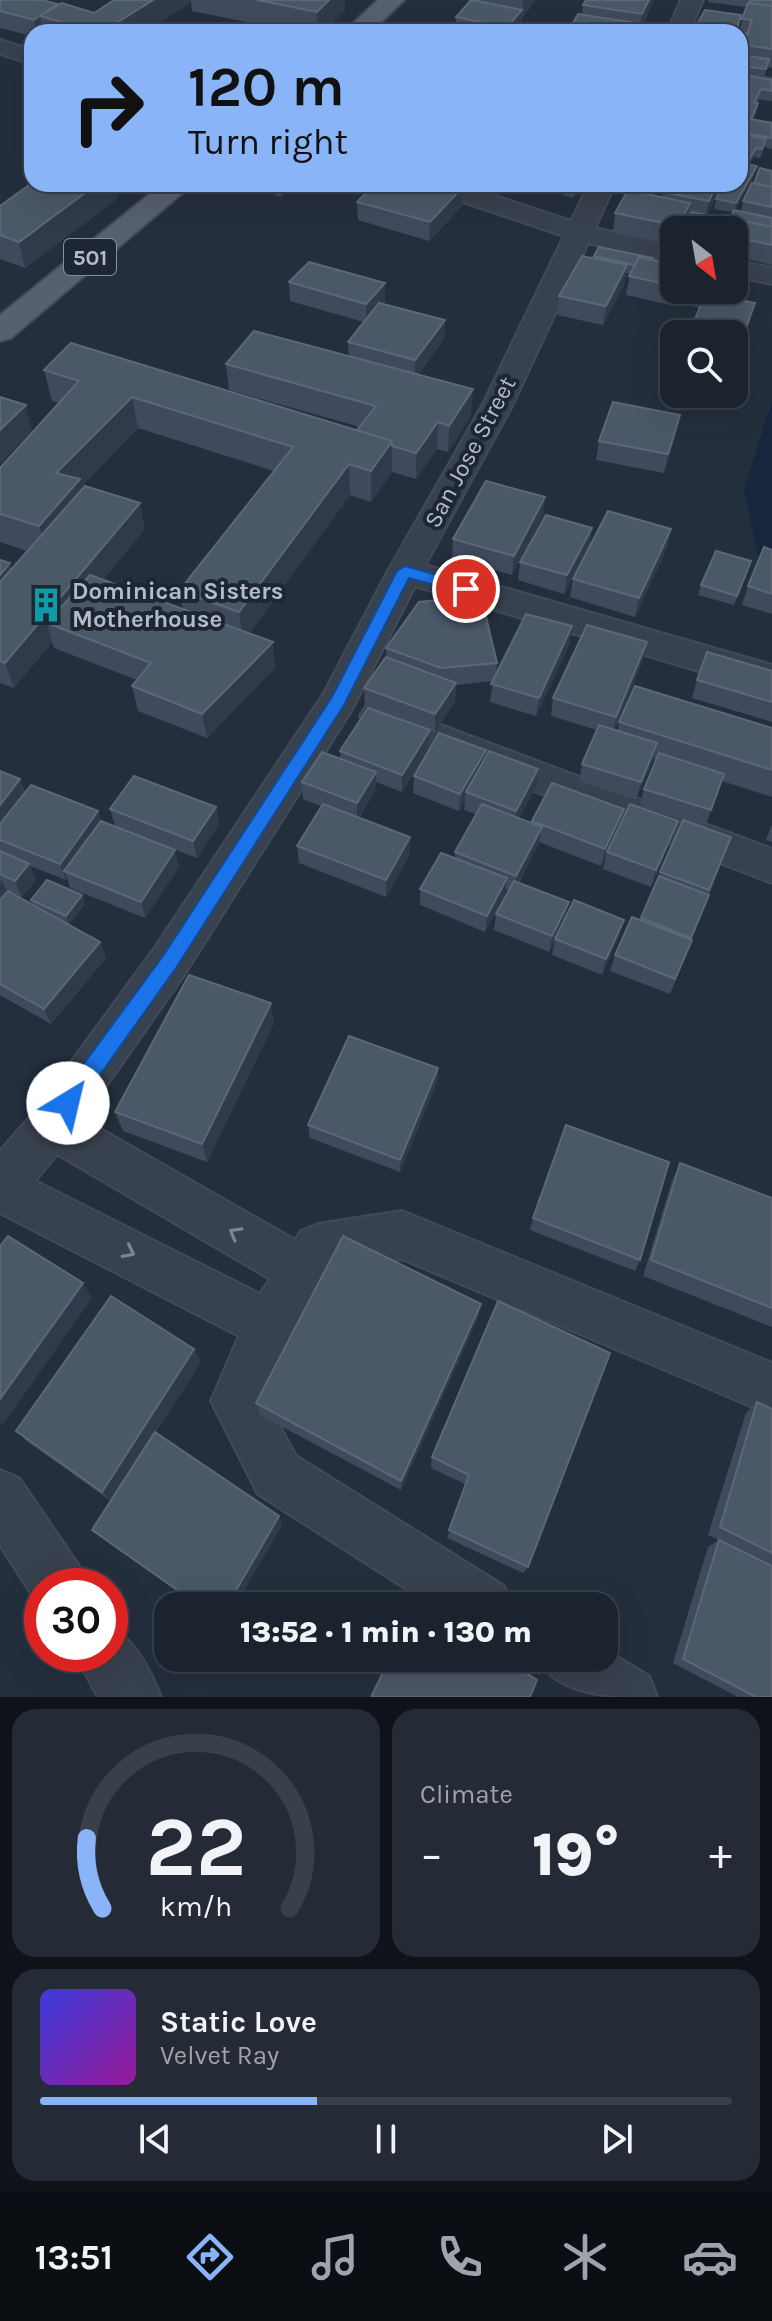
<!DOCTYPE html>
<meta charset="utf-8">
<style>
:root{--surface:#1b232e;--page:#242b36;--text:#f1f3f6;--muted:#a0a4aa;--line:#39404a;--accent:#8ab4f8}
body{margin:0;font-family:Karla,sans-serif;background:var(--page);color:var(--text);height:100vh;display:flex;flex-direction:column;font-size:30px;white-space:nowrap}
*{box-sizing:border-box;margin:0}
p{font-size:26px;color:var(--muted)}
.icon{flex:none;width:44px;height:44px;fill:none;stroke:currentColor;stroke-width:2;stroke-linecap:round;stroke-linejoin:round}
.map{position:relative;height:1697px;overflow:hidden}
.panel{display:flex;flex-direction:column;gap:12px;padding:12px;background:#0f1319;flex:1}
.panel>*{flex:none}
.hud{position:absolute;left:24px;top:24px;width:724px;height:168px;border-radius:24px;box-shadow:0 8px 32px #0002,0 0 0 2px var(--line);background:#8ab4f8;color:#111;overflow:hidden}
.needle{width:52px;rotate:149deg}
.fabs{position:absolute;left:660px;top:216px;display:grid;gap:16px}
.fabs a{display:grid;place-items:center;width:88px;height:88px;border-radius:16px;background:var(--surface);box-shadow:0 8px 32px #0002,0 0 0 2px var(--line);font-size:40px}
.speed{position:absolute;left:24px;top:1568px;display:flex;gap:16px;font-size:40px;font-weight:700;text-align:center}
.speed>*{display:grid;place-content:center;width:104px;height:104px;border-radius:50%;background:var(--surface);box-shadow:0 8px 32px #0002,0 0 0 2px var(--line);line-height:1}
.speed .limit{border:12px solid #d22;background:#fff;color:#111}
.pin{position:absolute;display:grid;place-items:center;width:68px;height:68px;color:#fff;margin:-34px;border:4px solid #fff;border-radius:50%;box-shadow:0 2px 8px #0007}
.me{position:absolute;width:88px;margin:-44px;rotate:36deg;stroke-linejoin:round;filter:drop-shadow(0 0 6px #0008)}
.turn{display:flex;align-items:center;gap:28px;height:168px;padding:0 32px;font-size:36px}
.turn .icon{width:104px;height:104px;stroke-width:2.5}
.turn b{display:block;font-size:56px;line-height:68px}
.big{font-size:60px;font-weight:800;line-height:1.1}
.panel .widget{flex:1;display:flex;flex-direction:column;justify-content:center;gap:12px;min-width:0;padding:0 28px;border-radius:24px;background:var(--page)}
.panel .dial{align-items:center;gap:0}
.dial svg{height:208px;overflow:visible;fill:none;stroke:var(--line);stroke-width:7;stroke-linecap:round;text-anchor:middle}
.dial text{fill:var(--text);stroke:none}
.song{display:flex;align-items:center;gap:24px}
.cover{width:96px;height:96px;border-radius:12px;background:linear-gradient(135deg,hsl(240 70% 55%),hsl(300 70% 35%))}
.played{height:8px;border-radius:4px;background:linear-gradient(90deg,var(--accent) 40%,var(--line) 40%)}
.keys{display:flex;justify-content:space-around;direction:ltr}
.heat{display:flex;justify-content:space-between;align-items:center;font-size:44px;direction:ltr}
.panel .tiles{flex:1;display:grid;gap:12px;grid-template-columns:1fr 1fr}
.widget:last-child{grid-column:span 2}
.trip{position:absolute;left:154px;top:1592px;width:464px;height:80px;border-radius:24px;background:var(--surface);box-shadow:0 8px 32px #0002,0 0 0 2px var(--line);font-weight:800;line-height:80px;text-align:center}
.dock{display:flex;height:128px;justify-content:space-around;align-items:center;background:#0b0e12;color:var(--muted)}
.dock .icon{width:56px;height:56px}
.dock .selected{color:var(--accent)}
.dock b{font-size:36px;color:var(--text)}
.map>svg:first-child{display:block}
.water{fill:#17263c}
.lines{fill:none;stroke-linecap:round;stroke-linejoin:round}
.minor-casing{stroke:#414a57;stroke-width:4}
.major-casing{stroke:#414a57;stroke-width:4}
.minor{fill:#38414e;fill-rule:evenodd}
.major{fill:#56606e;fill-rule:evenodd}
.wall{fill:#3f4b5c;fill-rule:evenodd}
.shaded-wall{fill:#2f3b4b}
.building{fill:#4b5868;stroke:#5c6777;stroke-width:2}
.oneway{stroke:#7c8592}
.route{fill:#1a73e8;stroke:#114b97;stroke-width:2}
.labels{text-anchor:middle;stroke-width:8;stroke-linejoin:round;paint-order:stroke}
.shield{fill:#1d2633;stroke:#878f9c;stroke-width:2}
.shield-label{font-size:22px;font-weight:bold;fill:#b4bcc9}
.street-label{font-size:24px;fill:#b4bcc9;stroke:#1d2633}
.poi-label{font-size:24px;font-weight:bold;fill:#b4bcc9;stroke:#1d2633;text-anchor:start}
</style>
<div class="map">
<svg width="772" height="1697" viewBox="0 0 772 1697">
<rect width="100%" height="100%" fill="#242f3e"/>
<path class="water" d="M772,401V566L759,562L744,489Z"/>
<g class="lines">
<g class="minor-casing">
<path id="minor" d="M681,0H703L689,32H667Z
M0,40L32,50V64L0,54Z
M740,74L772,79V93L740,88Z
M420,184H459L571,221L589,184H615L595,228L674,246V262L588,243L512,406L425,565L772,665V693L415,586L351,711L184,975L83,1119L295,1240L301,1231L318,1224L402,1211L772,1363V1415L402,1259L332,1270L287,1342L264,1398L296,1456L504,1586L512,1606H433L258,1494L211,1401L239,1336L0,1213V1151L35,1111L154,949L324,693L388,571L482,406L564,236L424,189ZM57,1154L270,1279L260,1294L35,1181Z
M734,260L772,268V284L734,276Z
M379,702L772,849V883L366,726L360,716L366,706Z
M0,1470L19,1478L79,1566L87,1586H42V1607L39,1606L0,1545Z
M110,1628C136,1639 151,1672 161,1697H98L75,1654H110Z
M604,1649L649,1676L657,1697C609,1697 559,1697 537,1658H604Z"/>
</g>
<g class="major-casing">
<path id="major" d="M378,0H404L371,32H344Z
M162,184H193L11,338L0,341V315Z"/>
</g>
<use href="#minor" class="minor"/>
<use href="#major" class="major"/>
</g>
<path class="wall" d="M0,0L57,6L94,13L114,0H344L345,10L322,32H295L192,11L191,2L144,32H32V36L0,28Z
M477,0H536L522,18L521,28L517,32H455L456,17Z
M586,0H654L643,24L649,25L648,32H568L582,15L583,5Z
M709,0H750L749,3L772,0V68L767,67L764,78L772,80V101L759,99L757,103H758L756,113L753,119L772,123V149L764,147L760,158L754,157L750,165L757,166L754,176L735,210L741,212L743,201L754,183L772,171V265L734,256V230H726L728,223L733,212L714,209L716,199L740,184V82L743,76H740L739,32L746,7L708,2Z
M243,184H298L281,197Z
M530,184H588L573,198Z
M634,184H666L663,190Z
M667,184H720L717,189L714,202L707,215L726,219L724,230H683L689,217H688L683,230H674V245L613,232L615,213L662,197L663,192Z
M115,190L117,199L25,268L0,259V206Z
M357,202L462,206L429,241L358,220Z
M594,256L652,260L674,265V290H682L674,306L626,295L630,274L626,273L624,284L603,325L557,315L559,296L594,258Z
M289,282L385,302L383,304L445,320L444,339L418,375L471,415L448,452L437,449L416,479L392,472L371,502L350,495L249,634L275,668L207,738L138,711L132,686L137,680L54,648L52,642L14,688L0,683V560L12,568L27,551L0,542V468L59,403L52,401L44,370L357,431L360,427L229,390L226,364L349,356L348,342L364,322L290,301ZM138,428L274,471L179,591L183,609L103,580L145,529L82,489V486Z
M686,290H722L720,296L750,322L740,349L734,347V334H692L695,319L700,308L683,304Z
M676,434L664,473L596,460L599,441Z
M543,516L512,575L452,558L453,539Z
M592,528L589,547L564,594L518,580L520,562Z
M671,529L667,548L635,617L570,597L573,579Z
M772,550V614L742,605L748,586Z
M748,571L734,605L698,595L701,585Z
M572,626L569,645L536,716L490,702L493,681L456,685L455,701L435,732L430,730L429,748L402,792L376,782V789L359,818L410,837V854L386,897L299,863L297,846L321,806L303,799L302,782L340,758V751L422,727L365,706L364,688L386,657V648L497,663L496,674Z
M643,660L615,729L618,730L619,722L772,728V797L722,781L705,827L725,854L691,940H692L686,956L670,994L610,971L615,955L640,920L683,820L640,806L644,789L656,760L653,759L636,800L579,781L582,764L597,730L551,716L553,698Z
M772,671V722L692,698L697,680Z
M486,750L485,758L536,787L519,818L532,823V821L624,809L621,824L672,838L651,887L603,869L606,856L601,866L539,842L519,883L566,918L619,936L602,975L552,955L555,941L549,952L494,930L496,914L509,891L505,889V895L485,932L420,905V889L455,858V852L476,814L464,810L465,800L459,811L413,793L414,776Z
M0,771L20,779L25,792L98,811L101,822L179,867L145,918L70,888L67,878L66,880L30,866L36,880L22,897L6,890L7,893L32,905L31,900L82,895L85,904L69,925L100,942L106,958L51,1024L0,995Z
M216,807L219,824L197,858L115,826L110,809Z
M772,824V842L766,840Z
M274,1023L207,1162L123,1131L115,1112Z
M438,1068L437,1082L400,1172L310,1138L308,1125Z
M680,1163L772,1198V1327L643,1276L672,1181Z
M533,1218L640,1260L635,1271L530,1230Z
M498,1301L528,1567L523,1573L447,1538L465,1484L431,1468L432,1457Z
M478,1318L401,1490L260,1415L256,1403Z
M194,1349L201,1362L156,1432L282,1525L235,1606H199L102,1538L92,1530L111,1501L28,1442L16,1431Z
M757,1402L772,1409V1697H738L673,1663L708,1547L719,1540L708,1535L746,1413Z"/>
<path class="shaded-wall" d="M153,0H191V2L144,32H102Z
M329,0H344L345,10L322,32H317V12Z
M523,0H536L522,18Z
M649,0H654L639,31L642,14Z
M57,4L60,21L40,16L43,32H36L34,20Z
M522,10L521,28L517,32H507V27Z
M756,148L754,157L746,172L748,162Z
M757,166L754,176L734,212L736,203Z
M97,184H122L115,190L117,199L25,268L19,242Z
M280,184H298L281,197Z
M575,184H588L573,198Z
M718,184L714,202L705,220L709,201Z
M463,187L462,206L429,241L430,222Z
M690,203L687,222L683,230H678Z
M627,265L624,284L603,325L606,306Z
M385,283V302L366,323V304Z
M677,290H682L674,306Z
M755,303L750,322L740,349L745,330Z
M445,320L444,339L415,379V360Z
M473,389L471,415L448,452L449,426Z
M132,397L138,428L82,486L87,510L48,557L39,526L56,473Z
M26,405L32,431L0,464V430Z
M680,415L676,434L664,473L668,454Z
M438,422L437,449L416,479V453Z
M392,441V472L371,502V471Z
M349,464L350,495L243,642L239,612Z
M545,497L543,516L512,575L514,556Z
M140,503L145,529L63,629L47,623L52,642L14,688L5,663Z
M592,528L589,547L564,594L567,575Z
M671,529L667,548L635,617L639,598Z
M10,563L20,594L0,617V575Z
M572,626L569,645L536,716L539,698Z
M273,642L275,668L207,738L202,714Z
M647,642L643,660L612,735L616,717Z
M456,683L455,701L435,732V714Z
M430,730L429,748L402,792V775Z
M657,743L653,761L636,800L641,782Z
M486,750L484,768L466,792L465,800L459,811L460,794Z
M538,769L536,787L514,828L516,811Z
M376,772V789L357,820V803Z
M20,779L27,796L0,831V805Z
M216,807L219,824L197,858L193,841Z
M624,809L620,826L601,866L605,849Z
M98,811L103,828L64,871L67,878L66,880L60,864Z
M678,821L672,838L651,887L656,870Z
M542,827L539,844L513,893L516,876Z
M410,837V854L386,897V880Z
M175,850L179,867L145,918L141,902Z
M29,864L36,880L22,897L15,881Z
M507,878L505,895L485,932L487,916Z
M2,880L9,897L0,908V882Z
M82,895L85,904L69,925L66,916Z
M569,902L565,919L549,952L552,936Z
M624,920L619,936L602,975L606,959Z
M100,942L106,958L51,1024L44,1009Z
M271,1003L274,1023L207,1162L202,1144Z
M438,1068L437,1082L400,1172V1160Z
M83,1283L92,1298L3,1425L0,1422V1399Z
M481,1304L478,1318L401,1490V1481Z
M194,1349L201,1362L111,1501L102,1492Z
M279,1516L282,1525L235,1606H227Z"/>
<path class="building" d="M0,0H42L57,4L34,20L0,11Z
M114,0H153L102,32H95L40,16L62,3L94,13Z
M257,0H329L317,12Z
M471,0H472L522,10L507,27L456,17Z
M586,0H649L642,14L583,5Z
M751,0H772V6L749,3Z
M748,3L772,6V49L744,45L752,20L742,19Z
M705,10L741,15L736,32L696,26Z
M578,14L649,25L646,32H568Z
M467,25L504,32H461Z
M691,26L737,32H688Z
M740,32L746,33L742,46H740Z
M740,55L769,59L766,69L740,66Z
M744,75L772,80V91L761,89L754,103H758L752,117L745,116L740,125V82Z
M746,118L772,123V138L740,132Z
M740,134L766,139L762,149L756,148L748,162L740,161Z
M740,163L757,166L736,203L716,199L722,184H740Z
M760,168L772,171V187L754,183Z
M32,183V184H97L19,242L0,235V206Z
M752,183L772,187V207L743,201Z
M375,184H451L463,187L430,222L357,202Z
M667,184H717L709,201L663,192Z
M628,190L690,203L679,226L615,213Z
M734,210L772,218V227L735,219L733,224L728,223Z
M692,212L726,219L721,230H683Z
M735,219L772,227V245L734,237V230H729Z
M599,247L653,258L652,260L639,257L635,265L594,256Z
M582,256L627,265L606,306L559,296Z
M639,257L674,265V286L629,276Z
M309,262L385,283L366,304L289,282Z
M686,290H721L719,296L706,293L704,298L685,294Z
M706,293L755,303L745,330L695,319Z
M379,303L445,320L415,360L348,342Z
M254,331L473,389L449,426L438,422L416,453L392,446V441L357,430L376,406L226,364Z
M71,343L392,441L371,471L349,464L239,612L179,591L293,447L132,397L56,473L80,479L39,526L0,514V468L79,381L44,370Z
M0,397L26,405L0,430Z
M613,402L680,415L668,454L599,441Z
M486,481L545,497L514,556L453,539Z
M85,486L140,503L5,663L0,661V582Z
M608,511L671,529L639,598L573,579Z
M546,515L592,528L567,575L520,562Z
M764,547L772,550V594L748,586Z
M716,551L751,561L737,596L701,585Z
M0,560L10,563L0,575Z
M90,575L273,642L202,714L132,686L151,663L47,623Z
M481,596L497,663L441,668L386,648L419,602Z
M526,614L572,626L539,698L491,684Z
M587,625L647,642L616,717L553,698Z
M707,652L772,671V702L697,680Z
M386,657L456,683L435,714L364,688Z
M635,686L772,728V770L619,722Z
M368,708L430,730L402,775L340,751Z
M599,725L657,743L641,782L582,764Z
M439,733L486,750L460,794L414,776Z
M489,751L538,769L516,811L466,792Z
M322,752L376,772L357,803L302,782Z
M659,753L724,774L711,810L644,789Z
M0,771L20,779L0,805Z
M134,776L216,807L193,841L110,809Z
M552,783L624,809L605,849L532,821Z
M31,785L98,811L60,864L0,840V824Z
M323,804L410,837L386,880L297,846Z
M482,804L542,827L516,876L455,852Z
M630,804L678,821L656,870L607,852Z
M683,820L731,837L709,890L660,872Z
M101,821L175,850L141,902L64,871Z
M0,851L29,864L15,881L0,874Z
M441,853L507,878L487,916L420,889Z
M659,876L709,895L691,938L641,918Z
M47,880L82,895L66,916L31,900Z
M514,881L569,902L552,936L496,914Z
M8,891L100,942L44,1009L0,984V900Z
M574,900L624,920L606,959L555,939Z
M632,917L692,940L675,979L615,955Z
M189,975L271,1003L202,1144L115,1112Z
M349,1036L438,1068L400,1160L308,1125Z
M566,1125L669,1162L640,1260L533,1218Z
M680,1163L772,1198V1308L651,1260Z
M8,1236L83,1283L0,1399V1246Z
M343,1236L481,1304L401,1481L256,1403Z
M111,1296L194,1349L102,1492L16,1431Z
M498,1301L610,1353L528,1567L449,1530L469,1475L432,1457Z
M757,1402L772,1409V1553L720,1527Z
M155,1432L279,1516L227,1606H200L92,1530Z
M719,1540L772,1566V1697H756L683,1659Z
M390,1658H503L537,1680L530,1697H371Z"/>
<defs><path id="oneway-chevron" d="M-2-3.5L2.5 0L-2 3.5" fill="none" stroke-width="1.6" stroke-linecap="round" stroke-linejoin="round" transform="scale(2)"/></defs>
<g class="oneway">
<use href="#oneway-chevron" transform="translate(235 1233) rotate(-150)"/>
<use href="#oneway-chevron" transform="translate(129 1252) rotate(27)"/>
</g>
<path class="route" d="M405,566L472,585L474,589L466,594L409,578L344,705L176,968L75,1110L68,1113L60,1110L57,1103L60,1096L163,956L332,697L397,571Z"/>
<defs>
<g id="building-bare" transform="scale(2.76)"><path d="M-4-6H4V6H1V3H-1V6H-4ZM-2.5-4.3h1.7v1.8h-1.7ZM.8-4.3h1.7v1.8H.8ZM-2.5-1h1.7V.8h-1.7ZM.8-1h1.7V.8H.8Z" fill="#0f9aa8" stroke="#1d2633" stroke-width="2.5" paint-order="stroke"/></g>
</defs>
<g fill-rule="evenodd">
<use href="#building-bare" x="46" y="605"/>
</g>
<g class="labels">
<rect class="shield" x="64" y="239" width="52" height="36" rx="6"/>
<g class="shield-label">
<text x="90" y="265">501</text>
</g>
<g class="street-label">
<text transform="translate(470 452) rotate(-62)" y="8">San Jose Street</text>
</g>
<g class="poi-label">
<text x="72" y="599">Dominican Sisters<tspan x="72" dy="28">Motherhouse</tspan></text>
</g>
</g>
</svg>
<div class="fabs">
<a><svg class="needle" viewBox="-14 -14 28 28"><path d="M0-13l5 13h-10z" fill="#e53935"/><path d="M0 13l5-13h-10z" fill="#a0a4aa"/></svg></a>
<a><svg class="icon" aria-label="search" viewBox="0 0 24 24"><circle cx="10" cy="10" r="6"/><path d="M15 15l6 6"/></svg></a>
</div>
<div class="speed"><div class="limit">30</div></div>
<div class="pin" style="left:466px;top:589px;background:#d93025"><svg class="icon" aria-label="arrive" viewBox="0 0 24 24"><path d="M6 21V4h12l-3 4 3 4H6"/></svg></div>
<svg class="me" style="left:68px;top:1103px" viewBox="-20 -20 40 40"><circle r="19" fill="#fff"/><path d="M0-13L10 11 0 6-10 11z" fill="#1a73e8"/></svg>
<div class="trip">13:52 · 1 min · 130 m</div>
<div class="hud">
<div class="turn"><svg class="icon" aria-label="right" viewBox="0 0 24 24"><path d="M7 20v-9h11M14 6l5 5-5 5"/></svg><div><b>120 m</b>Turn right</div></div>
</div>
</div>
<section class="panel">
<div class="tiles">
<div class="widget dial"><svg viewBox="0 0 100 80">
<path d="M14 69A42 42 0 1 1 86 69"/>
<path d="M14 69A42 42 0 0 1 8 42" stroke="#8ab4f8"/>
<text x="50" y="56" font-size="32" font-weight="700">22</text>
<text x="50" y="72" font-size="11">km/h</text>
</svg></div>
<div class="widget"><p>Climate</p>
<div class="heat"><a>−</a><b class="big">19°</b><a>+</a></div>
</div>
<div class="widget">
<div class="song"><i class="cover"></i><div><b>Static Love</b><p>Velvet Ray</p></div></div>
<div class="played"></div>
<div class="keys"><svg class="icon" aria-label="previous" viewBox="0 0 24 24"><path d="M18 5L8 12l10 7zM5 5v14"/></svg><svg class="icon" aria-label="pause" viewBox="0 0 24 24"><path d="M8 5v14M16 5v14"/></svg><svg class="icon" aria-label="next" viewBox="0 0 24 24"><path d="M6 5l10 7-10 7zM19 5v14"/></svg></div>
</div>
</div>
</section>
<nav class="dock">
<b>13:51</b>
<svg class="icon selected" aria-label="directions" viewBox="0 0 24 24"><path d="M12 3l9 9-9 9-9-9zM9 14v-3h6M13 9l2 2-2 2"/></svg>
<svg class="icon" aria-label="music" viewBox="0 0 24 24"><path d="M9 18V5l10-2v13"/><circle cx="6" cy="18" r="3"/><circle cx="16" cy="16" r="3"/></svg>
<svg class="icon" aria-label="phone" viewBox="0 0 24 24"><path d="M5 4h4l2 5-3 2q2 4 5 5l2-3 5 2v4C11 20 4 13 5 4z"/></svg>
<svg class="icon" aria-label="climate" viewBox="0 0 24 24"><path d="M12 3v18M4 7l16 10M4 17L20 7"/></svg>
<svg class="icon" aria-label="car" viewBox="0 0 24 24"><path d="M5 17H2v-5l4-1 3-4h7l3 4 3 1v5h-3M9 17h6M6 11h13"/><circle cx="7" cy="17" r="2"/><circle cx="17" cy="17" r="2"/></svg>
</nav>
